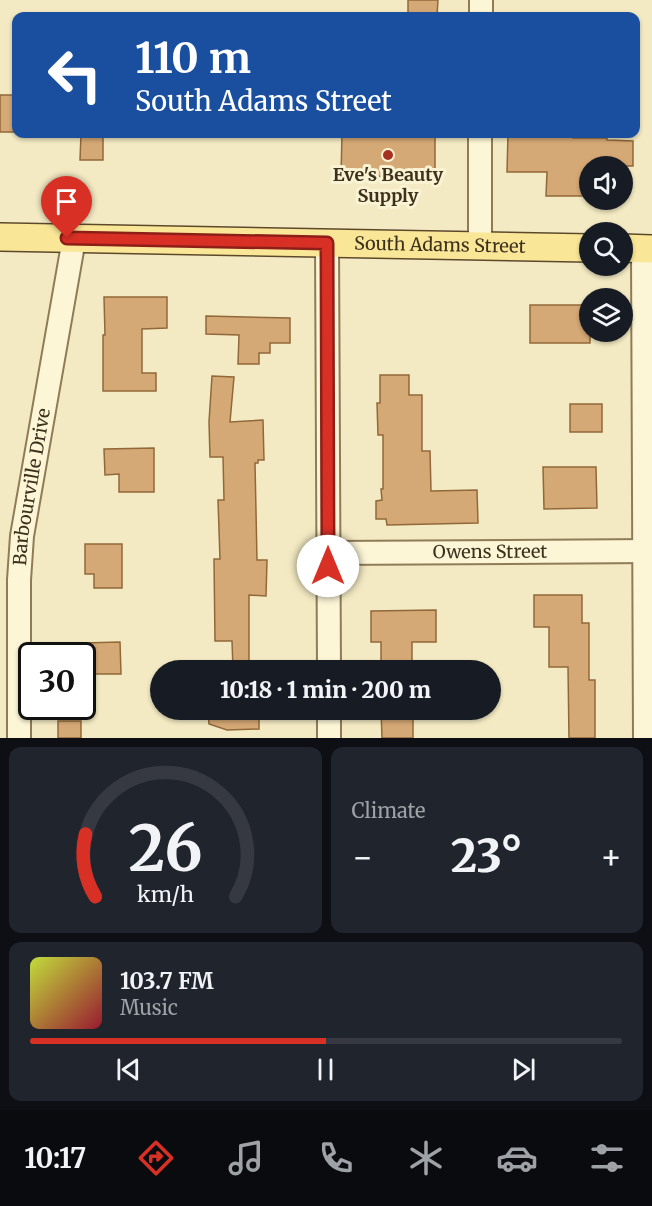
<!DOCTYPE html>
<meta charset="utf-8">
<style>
:root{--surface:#171b24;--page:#20242c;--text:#f1f3f6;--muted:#9ea1a6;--line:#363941;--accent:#d93025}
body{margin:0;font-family:Merriweather,serif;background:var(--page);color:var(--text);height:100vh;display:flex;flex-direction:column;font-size:22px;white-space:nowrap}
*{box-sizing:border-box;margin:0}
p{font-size:20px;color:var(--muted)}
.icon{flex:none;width:33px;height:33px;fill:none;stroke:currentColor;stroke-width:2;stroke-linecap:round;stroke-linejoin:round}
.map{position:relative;height:738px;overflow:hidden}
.drawer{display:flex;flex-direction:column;gap:9px;padding:9px;background:#0d0f14;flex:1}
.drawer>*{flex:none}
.banner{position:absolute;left:12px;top:12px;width:628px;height:126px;border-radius:12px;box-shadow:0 2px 4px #0004;background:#1a4fa0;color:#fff;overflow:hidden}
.buttons{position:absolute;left:579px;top:156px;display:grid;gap:12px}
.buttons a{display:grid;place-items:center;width:54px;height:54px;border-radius:50%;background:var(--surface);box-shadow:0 2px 4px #0004;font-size:30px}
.speed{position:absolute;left:18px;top:642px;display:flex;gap:12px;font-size:30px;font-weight:700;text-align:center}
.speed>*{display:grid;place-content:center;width:78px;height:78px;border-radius:50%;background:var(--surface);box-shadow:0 2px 4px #0004;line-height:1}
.speed .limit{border:3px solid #111;border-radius:9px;background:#fff;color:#111}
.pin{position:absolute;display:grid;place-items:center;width:51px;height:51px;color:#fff;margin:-62px -26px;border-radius:50% 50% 50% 0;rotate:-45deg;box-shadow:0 0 6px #0007}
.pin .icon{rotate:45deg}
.me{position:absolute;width:66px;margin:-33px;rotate:0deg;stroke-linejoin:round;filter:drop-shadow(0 0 4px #0008)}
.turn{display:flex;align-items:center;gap:21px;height:126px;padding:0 24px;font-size:27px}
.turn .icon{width:78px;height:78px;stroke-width:2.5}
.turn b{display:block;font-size:42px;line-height:51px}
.big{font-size:45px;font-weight:800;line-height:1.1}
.drawer .card{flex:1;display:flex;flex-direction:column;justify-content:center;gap:9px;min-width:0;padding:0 21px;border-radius:12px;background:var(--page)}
.drawer .dial{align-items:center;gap:0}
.dial svg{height:156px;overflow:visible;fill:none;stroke:var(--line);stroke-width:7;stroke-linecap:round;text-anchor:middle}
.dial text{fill:var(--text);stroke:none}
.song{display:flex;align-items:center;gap:18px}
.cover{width:72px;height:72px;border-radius:9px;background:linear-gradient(135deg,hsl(70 70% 55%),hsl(350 70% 35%))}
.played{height:6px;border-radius:3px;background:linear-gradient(90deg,var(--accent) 50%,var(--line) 50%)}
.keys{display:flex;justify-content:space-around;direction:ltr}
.heat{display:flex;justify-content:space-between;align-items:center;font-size:33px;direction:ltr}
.drawer .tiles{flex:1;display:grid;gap:9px;grid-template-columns:1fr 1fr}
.card:last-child{grid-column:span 2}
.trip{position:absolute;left:150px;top:660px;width:351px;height:60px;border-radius:30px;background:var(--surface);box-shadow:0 2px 4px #0004;font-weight:800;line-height:60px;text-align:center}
.dock{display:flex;height:96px;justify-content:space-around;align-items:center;background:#090b0e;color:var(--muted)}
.dock .icon{width:42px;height:42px}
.dock .active{color:var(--accent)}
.dock b{font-size:27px;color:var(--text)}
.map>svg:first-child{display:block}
.building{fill:#d5a975;stroke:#91683a;stroke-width:1.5}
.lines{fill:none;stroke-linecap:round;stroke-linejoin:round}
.minor-casing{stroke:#8f7c57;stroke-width:26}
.major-casing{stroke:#5c492c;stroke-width:30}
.minor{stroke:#fcf6d7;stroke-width:22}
.major{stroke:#f9e797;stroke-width:27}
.route-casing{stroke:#8d1f18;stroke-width:15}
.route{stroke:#d93025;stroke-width:10}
.poi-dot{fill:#a53121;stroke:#f9f3d3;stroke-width:2}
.labels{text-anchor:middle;stroke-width:6;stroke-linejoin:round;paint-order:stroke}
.poi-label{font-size:18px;font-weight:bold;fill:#3d311d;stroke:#f9f3d3}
.street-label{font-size:18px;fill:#3d311d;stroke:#f9f3d3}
</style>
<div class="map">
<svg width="652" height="738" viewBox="0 0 652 738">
<rect width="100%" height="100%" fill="#f3eac3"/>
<path class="building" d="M408,0H438L437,16L408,15Z
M0,95H16V132H0Z
M81,134H103V160H80Z
M342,134H435V177L341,176Z
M508,134H573V138H607V140L633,141V166H590V196H546L547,172H507Z
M104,297H167V328L142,329V373H156V391H103V335H105Z
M530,305H590V343H530Z
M206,316L290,318V343H270V353H259V364H238L239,335L206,334Z
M380,375H409V395H422V451H430L431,491L477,490L478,523L387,525L386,519H376V501L382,500L381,489H383V435H378L377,403H380Z
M212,376L234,377L230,422L263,420L264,460H258V463H255L257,560H267L266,596L249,595V670H233L232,641H215L214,559H220L218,500H224L223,457H210L209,422Z
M570,404H602V432H570Z
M154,448V492H119V474L105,475L104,449Z
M543,467H596L597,508L544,509Z
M85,544H122V588H94V574H85Z
M534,595H582V623H589V680H595V738H569L568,667H549V627H534Z
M436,610V642H412V670H381V642H371V611Z
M120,642L121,674H82V643Z
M208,710H259V729L227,730L209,724Z
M381,710H413V738H382Z
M58,721H81V738H58Z"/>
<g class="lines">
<g class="minor-casing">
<g id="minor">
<path d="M481,16V0"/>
<path d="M327,243L329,670"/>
<path d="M480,245V134"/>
<path d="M643,249L645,738"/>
<path id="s1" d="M328,553L652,551"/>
<path d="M329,710V738"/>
<path id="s2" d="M19,738V580L22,536L74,239"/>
</g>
</g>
<g class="major-casing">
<g id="major">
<path id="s3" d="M0,237L590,248"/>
<path d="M622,248L652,249"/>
</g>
</g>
<use href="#minor" class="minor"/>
<use href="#major" class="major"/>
</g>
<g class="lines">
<g class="route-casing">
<path id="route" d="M67,238L327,243L328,566"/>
</g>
<use href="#route" class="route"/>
</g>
<circle class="poi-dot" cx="388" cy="155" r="6"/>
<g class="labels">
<g class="poi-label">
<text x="388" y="181">Eve's Beauty<tspan x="388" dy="21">Supply</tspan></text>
</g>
<g class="street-label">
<text dy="6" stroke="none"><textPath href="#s3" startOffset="440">South Adams Street</textPath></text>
<text dy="6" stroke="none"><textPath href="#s2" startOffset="252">Barbourville Drive</textPath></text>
<text dy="6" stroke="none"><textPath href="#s1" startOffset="162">Owens Street</textPath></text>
</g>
</g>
</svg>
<div class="buttons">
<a><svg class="icon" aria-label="sound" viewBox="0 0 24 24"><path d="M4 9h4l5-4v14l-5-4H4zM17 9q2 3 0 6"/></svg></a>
<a><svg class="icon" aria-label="search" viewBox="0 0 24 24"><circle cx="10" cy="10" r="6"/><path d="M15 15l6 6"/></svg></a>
<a><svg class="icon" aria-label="layers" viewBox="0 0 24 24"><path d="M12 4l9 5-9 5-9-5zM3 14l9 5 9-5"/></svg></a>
</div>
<div class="speed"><div class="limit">30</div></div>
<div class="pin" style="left:67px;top:238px;background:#d93025"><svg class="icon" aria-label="arrive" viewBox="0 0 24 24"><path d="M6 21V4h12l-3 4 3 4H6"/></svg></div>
<svg class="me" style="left:328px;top:566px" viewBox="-20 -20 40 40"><circle r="19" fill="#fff"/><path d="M0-13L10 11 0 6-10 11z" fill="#d93025"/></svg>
<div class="trip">10:18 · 1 min · 200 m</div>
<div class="banner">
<div class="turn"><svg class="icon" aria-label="left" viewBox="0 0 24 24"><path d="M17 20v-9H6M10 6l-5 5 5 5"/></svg><div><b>110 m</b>South Adams Street</div></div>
</div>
</div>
<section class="drawer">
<div class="tiles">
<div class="card dial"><svg viewBox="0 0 100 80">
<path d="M14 69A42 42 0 1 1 86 69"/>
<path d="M14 69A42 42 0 0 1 9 37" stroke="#d93025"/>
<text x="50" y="56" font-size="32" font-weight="700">26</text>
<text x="50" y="72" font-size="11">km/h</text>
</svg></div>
<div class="card"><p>Climate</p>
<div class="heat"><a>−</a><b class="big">23°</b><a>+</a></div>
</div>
<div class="card">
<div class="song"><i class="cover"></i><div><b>103.7 FM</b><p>Music</p></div></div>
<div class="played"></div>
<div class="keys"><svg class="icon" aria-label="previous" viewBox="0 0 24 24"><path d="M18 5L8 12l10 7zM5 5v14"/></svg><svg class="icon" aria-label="pause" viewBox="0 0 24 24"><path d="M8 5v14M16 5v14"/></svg><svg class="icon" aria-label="next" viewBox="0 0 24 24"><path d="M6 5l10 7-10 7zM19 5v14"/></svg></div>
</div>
</div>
</section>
<nav class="dock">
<b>10:17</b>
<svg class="icon active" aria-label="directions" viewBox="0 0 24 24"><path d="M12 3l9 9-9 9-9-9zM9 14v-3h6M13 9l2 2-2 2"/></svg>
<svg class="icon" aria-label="music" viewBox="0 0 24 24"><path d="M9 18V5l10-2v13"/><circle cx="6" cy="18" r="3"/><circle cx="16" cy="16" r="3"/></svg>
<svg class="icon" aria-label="phone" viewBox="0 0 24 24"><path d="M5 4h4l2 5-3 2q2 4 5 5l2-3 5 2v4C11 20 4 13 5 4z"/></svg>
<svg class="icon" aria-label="climate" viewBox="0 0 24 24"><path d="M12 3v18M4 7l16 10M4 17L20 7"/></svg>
<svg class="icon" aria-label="car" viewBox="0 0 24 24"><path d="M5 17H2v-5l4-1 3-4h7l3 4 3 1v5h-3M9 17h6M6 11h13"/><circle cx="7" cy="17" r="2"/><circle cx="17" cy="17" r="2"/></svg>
<svg class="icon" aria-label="filters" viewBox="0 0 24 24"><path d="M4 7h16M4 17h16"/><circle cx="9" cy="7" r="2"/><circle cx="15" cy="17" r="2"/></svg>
</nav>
